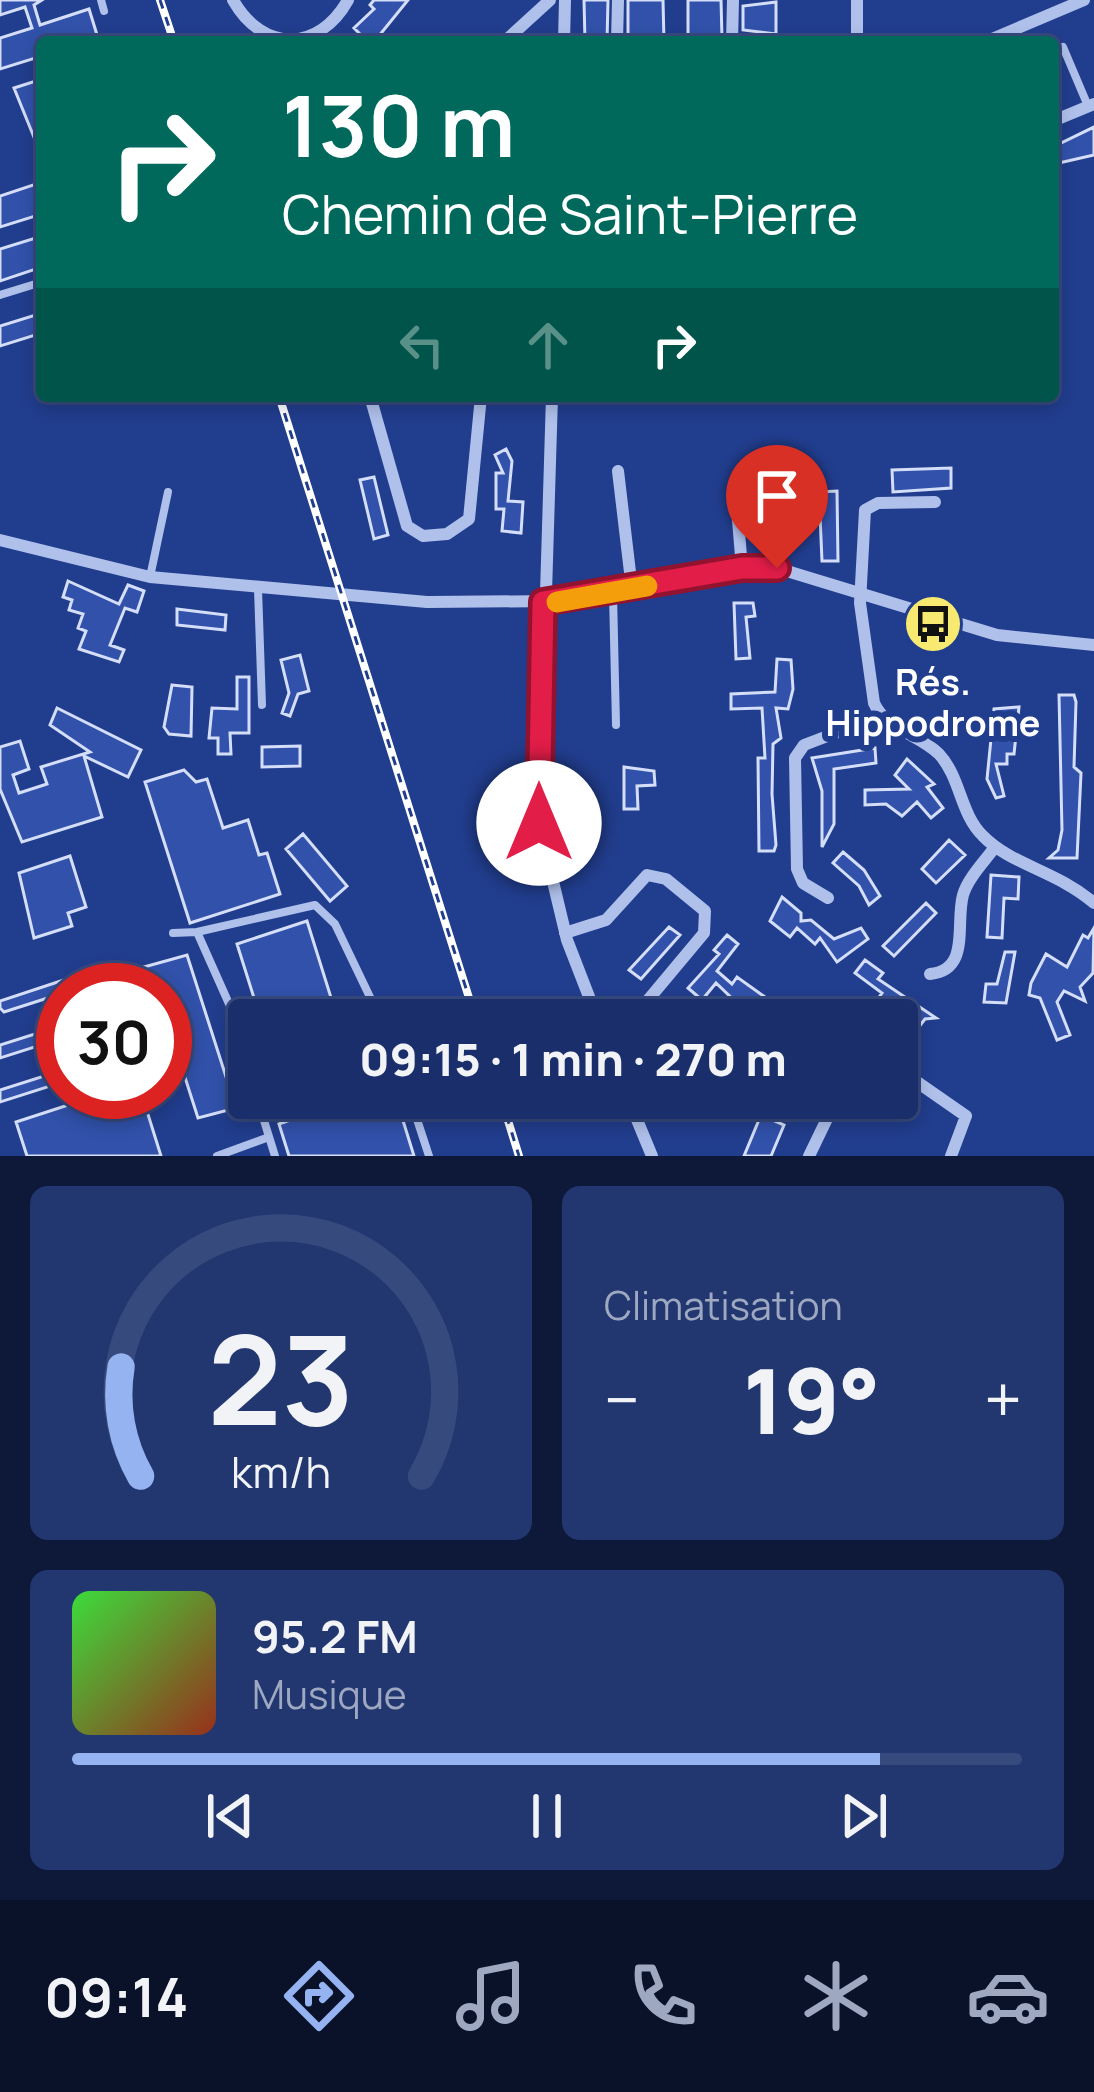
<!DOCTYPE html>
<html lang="fr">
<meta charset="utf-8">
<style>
:root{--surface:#192e6a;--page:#223670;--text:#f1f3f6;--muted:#9fa8c1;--line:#374a7e;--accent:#95b2f1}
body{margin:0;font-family:Manrope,sans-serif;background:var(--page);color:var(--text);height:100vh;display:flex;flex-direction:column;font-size:45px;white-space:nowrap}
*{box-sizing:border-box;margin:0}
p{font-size:39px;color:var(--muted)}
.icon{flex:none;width:66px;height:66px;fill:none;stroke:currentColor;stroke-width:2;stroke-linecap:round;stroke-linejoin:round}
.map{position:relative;height:1156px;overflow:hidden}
.details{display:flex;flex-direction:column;gap:30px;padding:30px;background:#0e193a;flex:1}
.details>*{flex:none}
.hud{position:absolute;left:36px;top:36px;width:1023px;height:366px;border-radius:12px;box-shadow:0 6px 18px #0003,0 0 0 3px var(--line);background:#00695c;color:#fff;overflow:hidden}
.speed{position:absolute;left:36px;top:963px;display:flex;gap:24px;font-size:60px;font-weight:700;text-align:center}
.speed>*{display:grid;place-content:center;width:156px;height:156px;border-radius:50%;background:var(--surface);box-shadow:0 6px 18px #0003,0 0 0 3px var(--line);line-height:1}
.speed .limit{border:18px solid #d22;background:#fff;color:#111}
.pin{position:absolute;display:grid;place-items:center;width:102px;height:102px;color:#fff;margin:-123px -51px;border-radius:50% 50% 50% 0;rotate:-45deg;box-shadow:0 0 12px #0007}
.pin .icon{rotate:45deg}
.me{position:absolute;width:132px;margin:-66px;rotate:0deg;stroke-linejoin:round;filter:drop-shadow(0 0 9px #0008)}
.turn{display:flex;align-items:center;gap:42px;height:252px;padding:0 48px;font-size:54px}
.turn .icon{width:156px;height:156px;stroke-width:2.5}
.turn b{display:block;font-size:84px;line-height:102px}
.lanes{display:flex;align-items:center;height:114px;padding:0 48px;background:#0003;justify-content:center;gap:60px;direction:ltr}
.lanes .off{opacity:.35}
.big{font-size:90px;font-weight:800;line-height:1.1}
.details .card{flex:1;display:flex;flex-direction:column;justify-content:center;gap:18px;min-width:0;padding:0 42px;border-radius:18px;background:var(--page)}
.details .dial{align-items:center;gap:0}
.dial svg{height:312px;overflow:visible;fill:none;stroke:var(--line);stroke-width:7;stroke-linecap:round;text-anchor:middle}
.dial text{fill:var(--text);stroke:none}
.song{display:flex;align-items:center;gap:36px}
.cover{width:144px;height:144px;border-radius:18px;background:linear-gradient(135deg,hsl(120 70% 55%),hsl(10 70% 35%))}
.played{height:12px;border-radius:6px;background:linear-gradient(90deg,var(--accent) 85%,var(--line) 85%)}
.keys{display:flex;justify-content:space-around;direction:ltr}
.heat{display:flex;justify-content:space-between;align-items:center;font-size:66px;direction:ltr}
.details .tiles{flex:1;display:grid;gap:30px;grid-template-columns:1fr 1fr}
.card:last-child{grid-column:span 2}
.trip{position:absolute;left:228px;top:999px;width:690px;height:120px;border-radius:12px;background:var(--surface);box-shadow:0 6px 18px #0003,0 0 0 3px var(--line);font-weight:800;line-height:120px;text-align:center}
.tab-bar{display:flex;height:192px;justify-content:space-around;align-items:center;background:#0a122a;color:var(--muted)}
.tab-bar .icon{width:84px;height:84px}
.tab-bar .selected{color:var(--accent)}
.tab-bar b{font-size:54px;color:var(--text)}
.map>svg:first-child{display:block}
.building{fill:#3151aa;stroke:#d4def8;stroke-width:3}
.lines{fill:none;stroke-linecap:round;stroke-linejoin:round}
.lane{stroke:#afc0eb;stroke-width:8}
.street{stroke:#afc0eb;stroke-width:12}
.rail-casing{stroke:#fff;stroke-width:8}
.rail{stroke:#213d8d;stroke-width:3;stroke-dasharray:9;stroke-linecap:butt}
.route-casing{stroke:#92132f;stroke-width:30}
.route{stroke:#e11d48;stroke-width:21}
.slow{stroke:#f59e0b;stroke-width:21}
.labels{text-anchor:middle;stroke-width:12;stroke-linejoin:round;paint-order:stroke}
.poi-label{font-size:36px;font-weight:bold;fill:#fff;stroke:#213d8d}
</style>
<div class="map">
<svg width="1094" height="1156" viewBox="0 0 1094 1156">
<rect width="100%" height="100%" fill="#213d8d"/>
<path class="building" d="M0,0H42L34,5L40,25L89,9L98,38L42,42V56L0,69V38L32,28L25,7L0,15Z
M374,0H408L374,42H355L361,35L354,28L374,9L370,5Z
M584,0H608L607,42H585Z
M628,0H663L664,42H628Z
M688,0H721L722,38L688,39Z
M776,2V34L743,30V6Z
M42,79V152H40L14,88Z
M1094,127V155L1059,163L1053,147Z
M42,182V214L0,227V196Z
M42,236V267L0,281V249Z
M42,313V333L0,346V326Z
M506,449L512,461L508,501L523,502L521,533L502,531L504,509H496V473H503L495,455Z
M951,468V488L893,492L892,470Z
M374,477L388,535L374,539L360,480Z
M837,491L838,561H822L819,492Z
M68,581L119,604L128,585L144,591L137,612L125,608L110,645L124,650L119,662L79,649L86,631L78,628L83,614L69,610L72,600L63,597Z
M734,603H753L755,616L746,617L750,658L736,659Z
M177,609L226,615L225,630L177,625Z
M300,655L309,691L298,694L290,716L282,713L289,693L281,660Z
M777,659L791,660L793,689L788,709L776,708L781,738L773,744L772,794L776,845L774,851H759L758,758H765L762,708L731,709V694L775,692Z
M237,677H249V733H230L231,754H218V738H209L212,708L237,709Z
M172,685L192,687L191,736L169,734L164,727Z
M1059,695H1074L1076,702L1074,767L1081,773L1077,858H1049L1058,850L1062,830Z
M1019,707L1014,754H1007V764H996L1004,796L996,798L987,779L994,709Z
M57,708L141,750L128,777L84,756L102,817L22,842L0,789V747L20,741L29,769L13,775L19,793L47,784L41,767L90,752L50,725Z
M300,746V766L262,767V747Z
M875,748L876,763L834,769V824L822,847V791L812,758Z
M907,759L934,784L927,787L943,808L931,818L917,802L902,816L886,804L865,805V790L909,789L895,775Z
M624,767L654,771L655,785L637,786L638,809H624Z
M184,770L196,782L207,779L223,828L248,820L259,855L267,853L280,894L190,923L145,782Z
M303,834L347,886L330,901L286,849Z
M949,840L965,855L936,883L922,869Z
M843,852L864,870L880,896L869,905L859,886L833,863Z
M70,856L86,907L68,913L72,926L34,938L19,873Z
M991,875L1019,877L1018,899L1004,898L1002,938L987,937Z
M782,897L801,913V921L811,920L834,939L861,928L868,939L837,962L820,938L815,944L797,928L790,937L770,921Z
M926,903L936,913L894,956L883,946Z
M307,921L338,1020H261L237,944Z
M669,927L680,935L641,979L629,970Z
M1094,928L1093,973L1080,987L1085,1001L1064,991L1057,1002L1070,1035L1057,1040L1040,998L1029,995L1031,983L1046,954L1067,967L1083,935L1088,938Z
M727,935L738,944L717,971L732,984L737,977L797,1020H771L748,1001L738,1004L716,983L702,1000L688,988L719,954L714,950Z
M1005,952H1015L1006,1003L984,1002L986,984H997Z
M187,955L236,1108L198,1118L165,1015V990H157L144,967Z
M865,960L883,973L878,979L936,1018L925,1019L915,1032L877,1000L882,993L855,973Z
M97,969L101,981L4,1012L0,1008V1001Z
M63,1025V1038L0,1058V1045Z
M63,1070V1082L0,1102V1090Z
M108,1092H141L161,1156H27L16,1122Z
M286,1098H396L414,1156H289L279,1124L293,1119Z
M761,1115L784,1125L771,1156H744Z"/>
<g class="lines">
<path class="lane" d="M101,0L104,11
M1063,47L1088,106
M0,295L42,282
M150,577L168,492
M258,589L262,705
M613,594L616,725
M197,932L315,905L335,924L381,1020
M173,933L197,932L230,1006L249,1071
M257,1098L275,1156
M410,1098L429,1156
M217,1156L269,1137"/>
<path class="street" d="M233,0C263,53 319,52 348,0
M504,42L550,0
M564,42L565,0
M617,42L618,0
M732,42L733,0
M857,42V0
M985,42L1084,0
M1053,121L1094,104
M370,396L407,526L423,536L447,534L469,519L481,396
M552,396L539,823L567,940L598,1020
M618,471L632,589
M935,502L878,503L865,510L860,603L874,703C886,730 919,734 939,754C961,778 960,814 983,836C1011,865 1057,871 1094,903
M737,508L742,568
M0,540L150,577L427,602L558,601L742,568H777L997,635L1094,645
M828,898L803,883L797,869L795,758L804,745L880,716
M565,933L606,920L647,875L666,879L705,911L704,933L643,1006
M930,974C971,970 955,924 963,895C968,878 984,862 995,847
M610,1020L648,1006L696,1020
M897,1068L966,1116L951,1156
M628,1098L652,1156
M809,1156L837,1098"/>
<g class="rail-casing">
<path id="rail" d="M160,0L174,42
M279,396L476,1020
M501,1098L519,1156"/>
</g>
<use href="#rail" class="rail"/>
</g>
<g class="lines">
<g class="route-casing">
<path id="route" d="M539,823L543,602L742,568H777"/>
</g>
<use href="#route" class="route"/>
<path class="slow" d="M557,602L647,586"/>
</g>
<defs>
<g id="bus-disc" transform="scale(3)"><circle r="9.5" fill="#f8e971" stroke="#213d8d"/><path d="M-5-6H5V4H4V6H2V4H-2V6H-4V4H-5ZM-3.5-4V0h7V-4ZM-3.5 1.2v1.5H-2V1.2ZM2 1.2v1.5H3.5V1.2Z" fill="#111"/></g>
</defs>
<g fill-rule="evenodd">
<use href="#bus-disc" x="933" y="624"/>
</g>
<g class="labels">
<g class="poi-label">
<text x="933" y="695">Rés.<tspan x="933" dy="41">Hippodrome</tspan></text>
</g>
</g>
</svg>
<div class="speed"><div class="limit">30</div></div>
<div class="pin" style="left:777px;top:568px;background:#d93025"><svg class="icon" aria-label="arrive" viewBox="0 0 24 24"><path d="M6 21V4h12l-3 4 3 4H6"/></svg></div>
<svg class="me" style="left:539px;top:823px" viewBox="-20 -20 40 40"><circle r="19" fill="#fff"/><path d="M0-13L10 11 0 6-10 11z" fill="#e11d48"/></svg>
<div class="trip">09:15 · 1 min · 270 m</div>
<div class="hud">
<div class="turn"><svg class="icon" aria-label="right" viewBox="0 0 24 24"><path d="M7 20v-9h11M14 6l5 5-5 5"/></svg><div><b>130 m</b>Chemin de Saint-Pierre</div></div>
<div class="lanes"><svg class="icon off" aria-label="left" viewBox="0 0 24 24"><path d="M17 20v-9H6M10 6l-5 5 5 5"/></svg><svg class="icon off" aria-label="ahead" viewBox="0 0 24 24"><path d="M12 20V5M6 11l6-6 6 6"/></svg><svg class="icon" aria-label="right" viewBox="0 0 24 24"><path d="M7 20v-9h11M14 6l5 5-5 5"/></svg></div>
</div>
</div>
<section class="details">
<div class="tiles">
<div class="card dial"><svg viewBox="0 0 100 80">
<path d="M14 69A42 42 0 1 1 86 69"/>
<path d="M14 69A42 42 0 0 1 9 41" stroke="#95b2f1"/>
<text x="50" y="56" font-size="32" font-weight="700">23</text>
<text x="50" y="72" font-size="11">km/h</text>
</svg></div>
<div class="card"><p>Climatisation</p>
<div class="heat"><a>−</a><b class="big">19°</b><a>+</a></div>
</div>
<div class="card">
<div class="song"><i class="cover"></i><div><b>95.2 FM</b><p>Musique</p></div></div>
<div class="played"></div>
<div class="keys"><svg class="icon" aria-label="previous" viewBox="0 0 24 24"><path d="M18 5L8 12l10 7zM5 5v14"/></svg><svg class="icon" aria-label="pause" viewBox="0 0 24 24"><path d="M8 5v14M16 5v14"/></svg><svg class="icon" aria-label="next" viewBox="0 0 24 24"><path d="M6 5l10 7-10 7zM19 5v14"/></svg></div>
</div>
</div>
</section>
<nav class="tab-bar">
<b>09:14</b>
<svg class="icon selected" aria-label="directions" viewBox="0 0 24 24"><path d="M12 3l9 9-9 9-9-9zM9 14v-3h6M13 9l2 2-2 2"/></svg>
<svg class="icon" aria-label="music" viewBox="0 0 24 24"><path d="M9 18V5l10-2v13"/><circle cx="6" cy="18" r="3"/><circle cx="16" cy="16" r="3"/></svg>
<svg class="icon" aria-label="phone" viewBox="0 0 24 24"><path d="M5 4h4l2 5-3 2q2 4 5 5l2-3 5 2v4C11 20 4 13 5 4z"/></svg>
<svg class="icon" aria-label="climate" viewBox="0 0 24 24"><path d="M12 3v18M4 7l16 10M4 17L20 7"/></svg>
<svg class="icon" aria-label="car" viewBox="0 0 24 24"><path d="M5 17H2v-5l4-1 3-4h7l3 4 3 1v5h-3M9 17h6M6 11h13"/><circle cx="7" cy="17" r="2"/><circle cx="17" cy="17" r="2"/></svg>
</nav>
